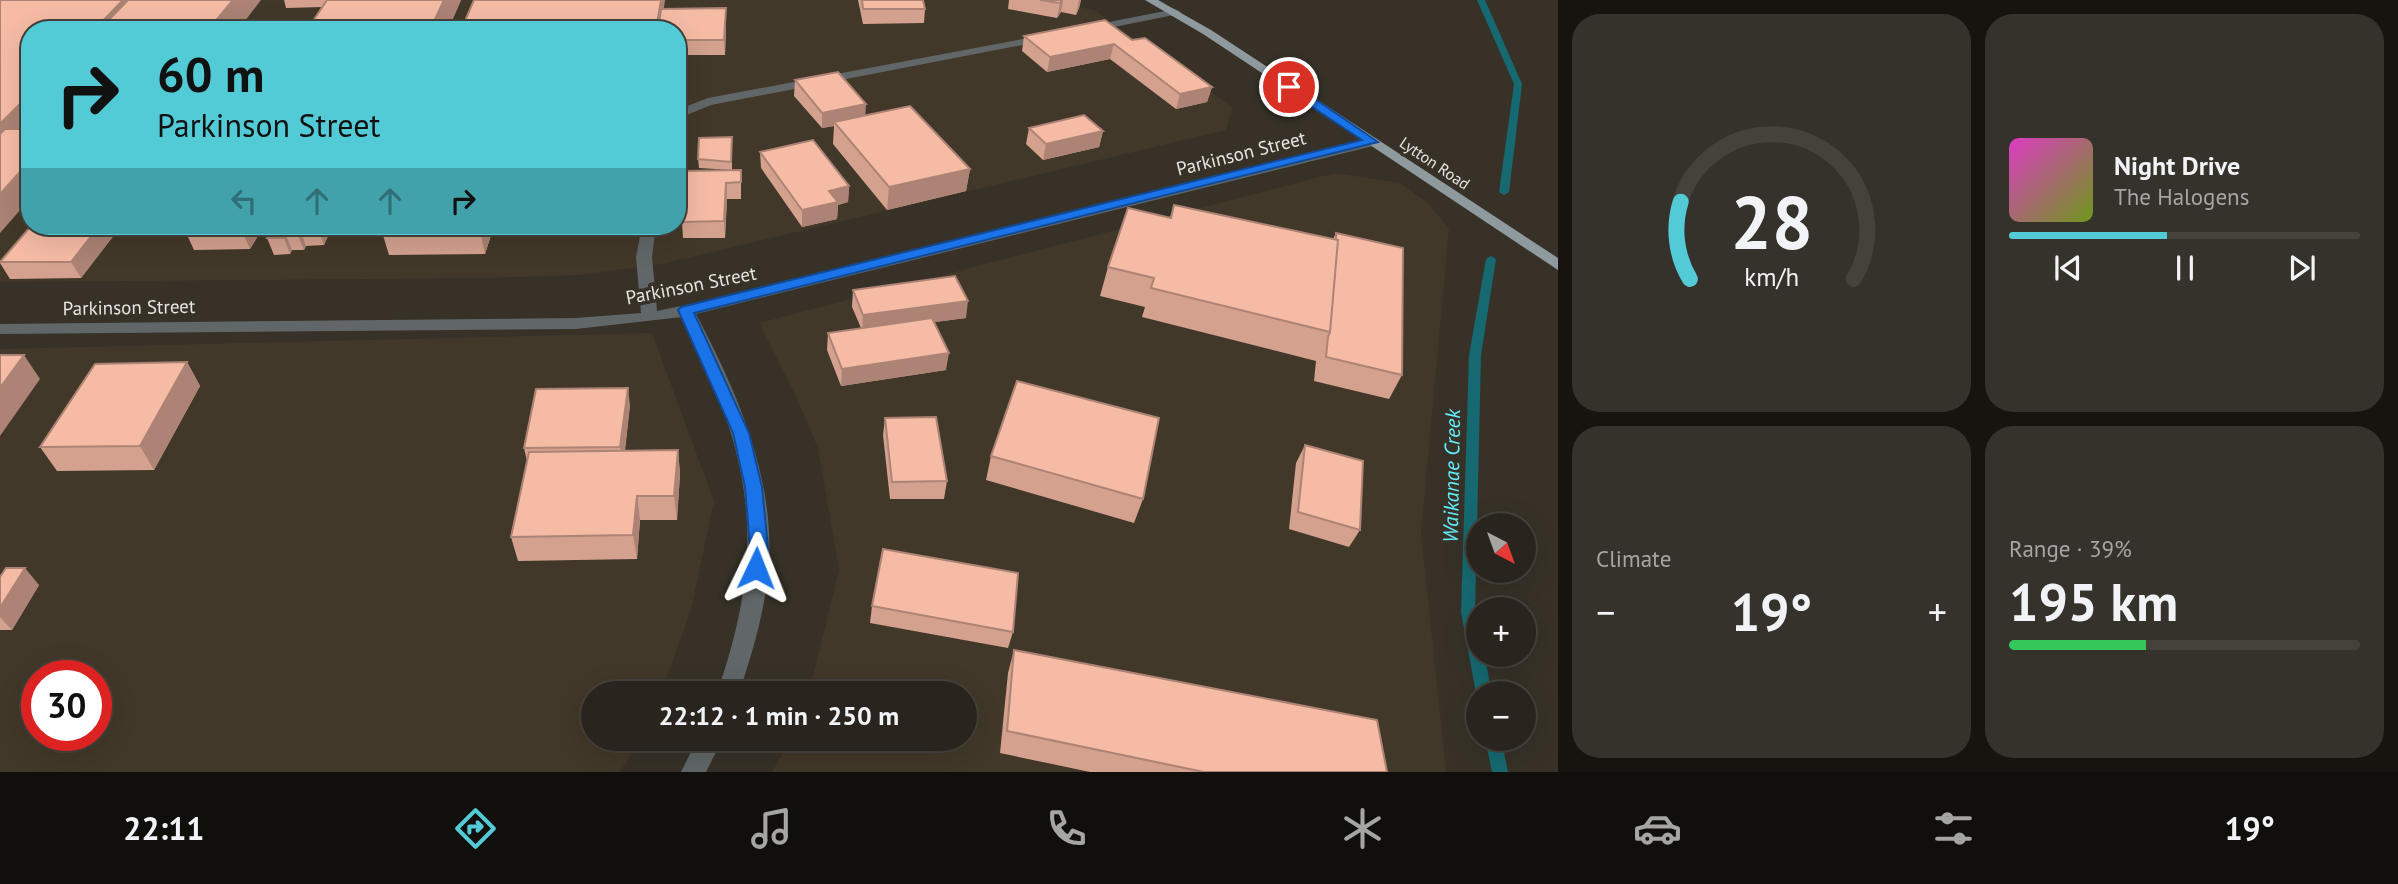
<!DOCTYPE html>
<meta charset="utf-8">
<style>
:root{--surface:#29251e;--page:#35312b;--text:#f1f3f6;--muted:#a5a5a4;--line:#45423c;--accent:#52cbd7}
body{margin:0;font-family:"PT Sans",sans-serif;background:var(--page);color:var(--text);height:100vh;display:flex;flex-direction:column;font-size:26px;white-space:nowrap}
*{box-sizing:border-box;margin:0}
p{font-size:23px;color:var(--muted)}
.icon{flex:none;width:38px;height:38px;fill:none;stroke:currentColor;stroke-width:2;stroke-linecap:round;stroke-linejoin:round}
.map{position:relative;flex:1;overflow:hidden}
.sheet{display:flex;flex-direction:column;gap:14px;padding:14px;background:#171410;width:840px}
.sheet>*{flex:none}
.guide{position:absolute;left:21px;top:21px;width:665px;height:214px;border-radius:28px;box-shadow:0 7px 28px #0002,0 0 0 2px var(--line);background:#52cbd7;color:#111;overflow:hidden}
.needle{width:46px;rotate:139deg}
.tools{position:absolute;left:1466px;top:513px;display:grid;gap:14px}
.tools a{display:grid;place-items:center;width:70px;height:70px;border-radius:50%;background:var(--surface);box-shadow:0 7px 28px #0002,0 0 0 2px var(--line);font-size:35px}
.speed{position:absolute;left:21px;top:660px;display:flex;gap:14px;font-size:35px;font-weight:700;text-align:center}
.speed>*{display:grid;place-content:center;width:91px;height:91px;border-radius:50%;background:var(--surface);box-shadow:0 7px 28px #0002,0 0 0 2px var(--line);line-height:1}
.speed .limit{border:10px solid #d22;background:#fff;color:#111}
.pin{position:absolute;display:grid;place-items:center;width:60px;height:60px;color:#fff;margin:-30px;border:4px solid #fff;border-radius:50%;box-shadow:0 2px 7px #0007}
.me{position:absolute;width:77px;margin:-38px;rotate:2deg;stroke-linejoin:round;filter:drop-shadow(0 0 5px #0008)}
.turn{display:flex;align-items:center;gap:24px;height:147px;padding:0 21px;font-size:32px}
.turn .icon{width:91px;height:91px;stroke-width:2.5}
.turn b{display:block;font-size:49px;line-height:60px}
.lanes{display:flex;align-items:center;height:66px;padding:0 21px;background:#0003;justify-content:center;gap:35px;direction:ltr}
.lanes .off{opacity:.35}
.big{font-size:52px;font-weight:600;line-height:1.1}
.sheet .card{flex:1;display:flex;flex-direction:column;justify-content:center;gap:10px;min-width:0;padding:0 24px;border-radius:28px;background:var(--page)}
.sheet .dial{align-items:center;gap:0}
.dial svg{height:182px;overflow:visible;fill:none;stroke:var(--line);stroke-width:7;stroke-linecap:round;text-anchor:middle}
.dial text{fill:var(--text);stroke:none}
.song{display:flex;align-items:center;gap:21px}
.cover{width:84px;height:84px;border-radius:10px;background:linear-gradient(135deg,hsl(310 70% 55%),hsl(80 70% 35%))}
.played{height:7px;border-radius:4px;background:linear-gradient(90deg,var(--accent) 45%,var(--line) 45%)}
.keys{display:flex;justify-content:space-around;direction:ltr}
.heat{display:flex;justify-content:space-between;align-items:center;font-size:38px;direction:ltr}
.charge{height:10px;border-radius:5px;background:linear-gradient(90deg,#34c759 39%,var(--line) 0)}
.sheet .tiles{flex:1;display:grid;gap:14px;grid-template-columns:repeat(2,1fr)}
.trip{position:absolute;left:581px;top:681px;width:396px;height:70px;border-radius:35px;background:var(--surface);box-shadow:0 7px 28px #0002,0 0 0 2px var(--line);font-weight:600;line-height:70px;text-align:center}
.menu{display:flex;height:112px;justify-content:space-around;align-items:center;background:#100f0c;color:var(--muted)}
.menu .icon{width:49px;height:49px}
.menu .on{color:var(--accent)}
.menu b{font-size:32px;color:var(--text)}
main{display:flex;flex:1;min-height:0}
.map>svg:first-child{display:block}
.built{fill:#423829;fill-rule:evenodd}
.lines{fill:none;stroke-linecap:round;stroke-linejoin:round}
.stream{fill:#166970;fill-rule:evenodd}
.minor{fill:#616768;fill-rule:evenodd}
.major{fill:#8e9a9e;fill-rule:evenodd}
.wall{fill:#d3a18e}
.shaded-wall{fill:#ac8374}
.building{fill:#f5bba5;stroke:#ac8374;stroke-width:2}
.route{fill:#1a73e8;stroke:#114b97;stroke-width:2}
.labels{text-anchor:middle;stroke-width:7;stroke-linejoin:round;paint-order:stroke}
.far-street-label{font-size:16px;fill:#e8e4df;stroke:#373128}
.street-label{font-size:19px;fill:#e8e4df;stroke:#373128}
.water-label{font-size:21px;font-style:italic;fill:#60f0fe;stroke:#373128}
</style>
<main>
<div class="map">
<svg width="1558" height="772" viewBox="0 0 1558 772">
<rect width="100%" height="100%" fill="#373128"/>
<path class="built" d="M0,0H1038L1094,10L1232,107L1226,130L662,264L579,275L486,278L0,282ZM30,30H677V226H30Z
M1335,173L1400,183L1428,203L1449,229L1421,532L1446,772H772L791,739L964,738V693H809L839,570L818,448L796,396L759,323Z
M652,333L714,501L691,610L661,693H593V738L644,739L619,772H0V349ZM37,676H96V735H37Z"/>
<g class="lines">
<path class="stream" d="M1477,0H1485L1522,84L1509,192L1504,195L1499,192L1514,84Z
M1491,256L1496,259L1481,355L1475,612L1479,628V654H1484L1492,693H1479V698L1476,693L1461,612L1469,355L1486,259Z
M1485,738H1501L1508,772H1492Z"/>
<path class="minor" d="M1175,9L1181,12L1179,14L1089,32L1083,29L1089,26Z
M1044,35L1050,38L1048,40L711,105L677,119V110L708,98Z
M1372,138L1379,142L1377,145L696,314C736,390 774,475 769,563C766,607 753,651 739,693H717C769,544 752,455 682,317L576,329L0,334V324L576,318L641,313L636,257L642,226H656L652,257L657,311L773,287Z
M698,738H723L706,772H681Z"/>
<path class="major" d="M1145,0H1158L1211,30L1558,258V270L1203,34Z"/>
</g>
<path class="wall" d="M284,0H461L448,30L322,7L286,8Z
M858,0H923L925,9L924,23L863,24Z
M1009,0H1081L1079,8L1076,15L1061,12L1057,18L1008,9Z
M664,9L726,23L725,55H677V30Z
M1024,36L1132,40L1212,87L1207,102L1176,109L1110,59L1047,72L1022,51Z
M795,80L970,169L966,191L887,210L833,144L834,126L822,128L794,96Z
M1029,128L1103,131L1099,147L1043,160L1026,144Z
M732,137V170L699,168L698,159Z
M760,152L849,186L848,202L838,205L837,219L802,227L761,168Z
M741,170V199H727L725,238H683L682,222L687,171Z
M1174,205L1333,239L1336,233L1402,375L1389,399L1314,381L1316,361L1142,317L1145,307L1100,296L1108,267L1170,218Z
M121,226L81,278L10,279L0,263V261Z
M183,226H264L250,249L194,250Z
M274,226H349L345,236H328L324,245L306,246L304,250H292L290,254L274,255L267,238Z
M494,226L485,254L389,255L382,232Z
M853,290L966,318L934,322L946,370L841,386L827,350L828,333L861,328L852,307Z
M187,362L200,386L154,470L57,471L40,447Z
M630,405L625,451L678,450L680,474L677,520H640L637,559L518,561L511,537L527,461L524,448Z
M885,418L947,481L944,499H890L883,435Z
M1305,445L1360,530L1349,547L1289,529L1296,463Z
M991,456L1143,499L1134,523L986,480Z
M0,577L39,585L12,630H0Z
M872,606L1013,632L1008,648L870,623Z
M1014,650L1387,772H1090L1000,753L1008,673Z"/>
<path class="shaded-wall" d="M123,0H157L129,30H94Z
M233,0H261L238,30H208Z
M444,0H461L448,30H430Z
M661,0H665L661,30H656Z
M1062,0H1063L1061,12L1057,18L1060,3Z
M1079,0H1081L1079,8L1076,15Z
M726,8V23L725,55L724,40Z
M1114,44L1110,59L1047,72L1050,57Z
M1212,87L1207,102L1176,109L1180,94Z
M30,94V136L0,168V124Z
M866,104L865,119L834,122V126L822,128V113Z
M1103,131L1099,147L1043,160L1046,144Z
M30,161V199L0,233V194Z
M970,169L966,191L887,210L889,187Z
M726,183L727,199L725,238L724,221Z
M849,186L848,202L838,205L837,219L802,227V210L829,191Z
M99,226H121L81,278L71,262Z
M240,226H264L250,249Z
M319,226H325L328,236L324,245L318,229Z
M341,226H349L345,236Z
M481,226H494L485,254L480,231Z
M300,229L306,246L304,250L297,233Z
M285,233L292,250L290,254L284,238Z
M968,301L966,318L862,332L863,315Z
M949,353L946,370L841,386L842,369Z
M24,355L40,379L0,436V388Z
M187,362L200,386L154,470L140,446Z
M628,388L630,405L623,464L620,447Z
M678,450L680,474L677,520L674,496Z
M637,496L640,520L637,559L633,535Z
M25,568L39,585L12,630L0,617V608Z"/>
<path class="building" d="M0,0H123L94,30H30V94L0,124Z
M128,0H233L208,30H99Z
M327,0H444L430,30H307Z
M474,0H661L656,30H461Z
M862,0H923L925,9H863Z
M1040,0H1062L1060,3Z
M726,8L724,40H677V30H658L661,9Z
M1105,20L1132,40L1145,38L1212,87L1180,94L1114,44L1050,57L1024,36Z
M838,72L866,104L822,113L795,80Z
M910,106L970,169L889,187L834,122Z
M1084,115L1103,131L1046,144L1029,128Z
M5,129H30V161L0,194V134Z
M732,137L731,162L698,159L699,138Z
M813,140L849,186L829,191L838,202L802,210L760,152Z
M741,170V182L726,183L724,221L682,222L687,171Z
M1174,205L1338,240L1330,332L1151,288L1154,278L1108,267L1128,208L1171,218Z
M31,226H99L71,262H0Z
M274,226H319L318,229H300L297,233H285L284,238H267Z
M385,226H481L480,231L382,232Z
M1336,233L1403,248L1402,375L1326,357L1328,337L1330,332L1338,240H1336Z
M955,276L968,301L863,315L853,290Z
M932,318L949,353L842,369L828,333Z
M0,355H24L0,388Z
M187,362L140,446L40,447L95,364Z
M1017,381L1159,418L1143,499L991,456Z
M628,388L620,447L524,448L536,389Z
M936,417L947,481L892,482L885,418Z
M1305,445L1363,461L1360,530L1298,512Z
M678,450L674,496H637L633,535L511,537L529,452Z
M883,549L1018,573L1013,632L872,606Z
M6,568H25L0,608V577Z
M1014,650L1377,720L1387,772H1204L1007,731Z"/>
<path class="route" d="M1285,84H1293L1378,142L694,313L749,433L762,487L768,548L763,574L756,576L750,574L747,568L750,548L745,487L733,433L678,310L681,307L1362,140L1285,89Z"/>
<g class="labels">
<g class="far-street-label">
<text transform="translate(1435 163) rotate(34)" y="6">Lytton Road</text>
</g>
<g class="street-label">
<text transform="translate(1241 153) rotate(-14)" y="7">Parkinson Street</text>
<text transform="translate(691 285) rotate(-11)" y="7">Parkinson Street</text>
<text transform="translate(129 307) rotate(-1)" y="7">Parkinson Street</text>
</g>
<g class="water-label">
<text transform="translate(1452 476) rotate(-89)" y="7">Waikanae Creek</text>
</g>
</g>
</svg>
<div class="tools">
<a><svg class="needle" viewBox="-14 -14 28 28"><path d="M0-13l5 13h-10z" fill="#e53935"/><path d="M0 13l5-13h-10z" fill="#a5a5a4"/></svg></a>
<a>+</a>
<a>−</a>
</div>
<div class="speed"><div class="limit">30</div></div>
<div class="pin" style="left:1289px;top:87px;background:#d93025"><svg class="icon" aria-label="arrive" viewBox="0 0 24 24"><path d="M6 21V4h12l-3 4 3 4H6"/></svg></div>
<svg class="me" style="left:756px;top:568px" viewBox="-20 -20 40 40"><path d="M0-17L14 15 0 8-14 15z" fill="#1a73e8" stroke="#fff" stroke-width="4"/></svg>
<div class="trip">22:12 · 1 min · 250 m</div>
<div class="guide">
<div class="turn"><svg class="icon" aria-label="right" viewBox="0 0 24 24"><path d="M7 20v-9h11M14 6l5 5-5 5"/></svg><div><b>60 m</b>Parkinson Street</div></div>
<div class="lanes"><svg class="icon off" aria-label="left" viewBox="0 0 24 24"><path d="M17 20v-9H6M10 6l-5 5 5 5"/></svg><svg class="icon off" aria-label="ahead" viewBox="0 0 24 24"><path d="M12 20V5M6 11l6-6 6 6"/></svg><svg class="icon off" aria-label="ahead" viewBox="0 0 24 24"><path d="M12 20V5M6 11l6-6 6 6"/></svg><svg class="icon" aria-label="right" viewBox="0 0 24 24"><path d="M7 20v-9h11M14 6l5 5-5 5"/></svg></div>
</div>
</div>
<section class="sheet">
<div class="tiles">
<div class="card dial"><svg viewBox="0 0 100 80">
<path d="M14 69A42 42 0 1 1 86 69"/>
<path d="M14 69A42 42 0 0 1 10 35" stroke="#52cbd7"/>
<text x="50" y="56" font-size="32" font-weight="700">28</text>
<text x="50" y="72" font-size="11">km/h</text>
</svg></div>
<div class="card">
<div class="song"><i class="cover"></i><div><b>Night Drive</b><p>The Halogens</p></div></div>
<div class="played"></div>
<div class="keys"><svg class="icon" aria-label="previous" viewBox="0 0 24 24"><path d="M18 5L8 12l10 7zM5 5v14"/></svg><svg class="icon" aria-label="pause" viewBox="0 0 24 24"><path d="M8 5v14M16 5v14"/></svg><svg class="icon" aria-label="next" viewBox="0 0 24 24"><path d="M6 5l10 7-10 7zM19 5v14"/></svg></div>
</div>
<div class="card"><p>Climate</p>
<div class="heat"><a>−</a><b class="big">19°</b><a>+</a></div>
</div>
<div class="card"><p>Range · 39%</p><b class="big">195 km</b><div class="charge"></div></div>
</div>
</section>
</main>
<nav class="menu">
<b>22:11</b>
<svg class="icon on" aria-label="directions" viewBox="0 0 24 24"><path d="M12 3l9 9-9 9-9-9zM9 14v-3h6M13 9l2 2-2 2"/></svg>
<svg class="icon" aria-label="music" viewBox="0 0 24 24"><path d="M9 18V5l10-2v13"/><circle cx="6" cy="18" r="3"/><circle cx="16" cy="16" r="3"/></svg>
<svg class="icon" aria-label="phone" viewBox="0 0 24 24"><path d="M5 4h4l2 5-3 2q2 4 5 5l2-3 5 2v4C11 20 4 13 5 4z"/></svg>
<svg class="icon" aria-label="climate" viewBox="0 0 24 24"><path d="M12 3v18M4 7l16 10M4 17L20 7"/></svg>
<svg class="icon" aria-label="car" viewBox="0 0 24 24"><path d="M5 17H2v-5l4-1 3-4h7l3 4 3 1v5h-3M9 17h6M6 11h13"/><circle cx="7" cy="17" r="2"/><circle cx="17" cy="17" r="2"/></svg>
<svg class="icon" aria-label="filters" viewBox="0 0 24 24"><path d="M4 7h16M4 17h16"/><circle cx="9" cy="7" r="2"/><circle cx="15" cy="17" r="2"/></svg>
<b>19°</b>
</nav>
